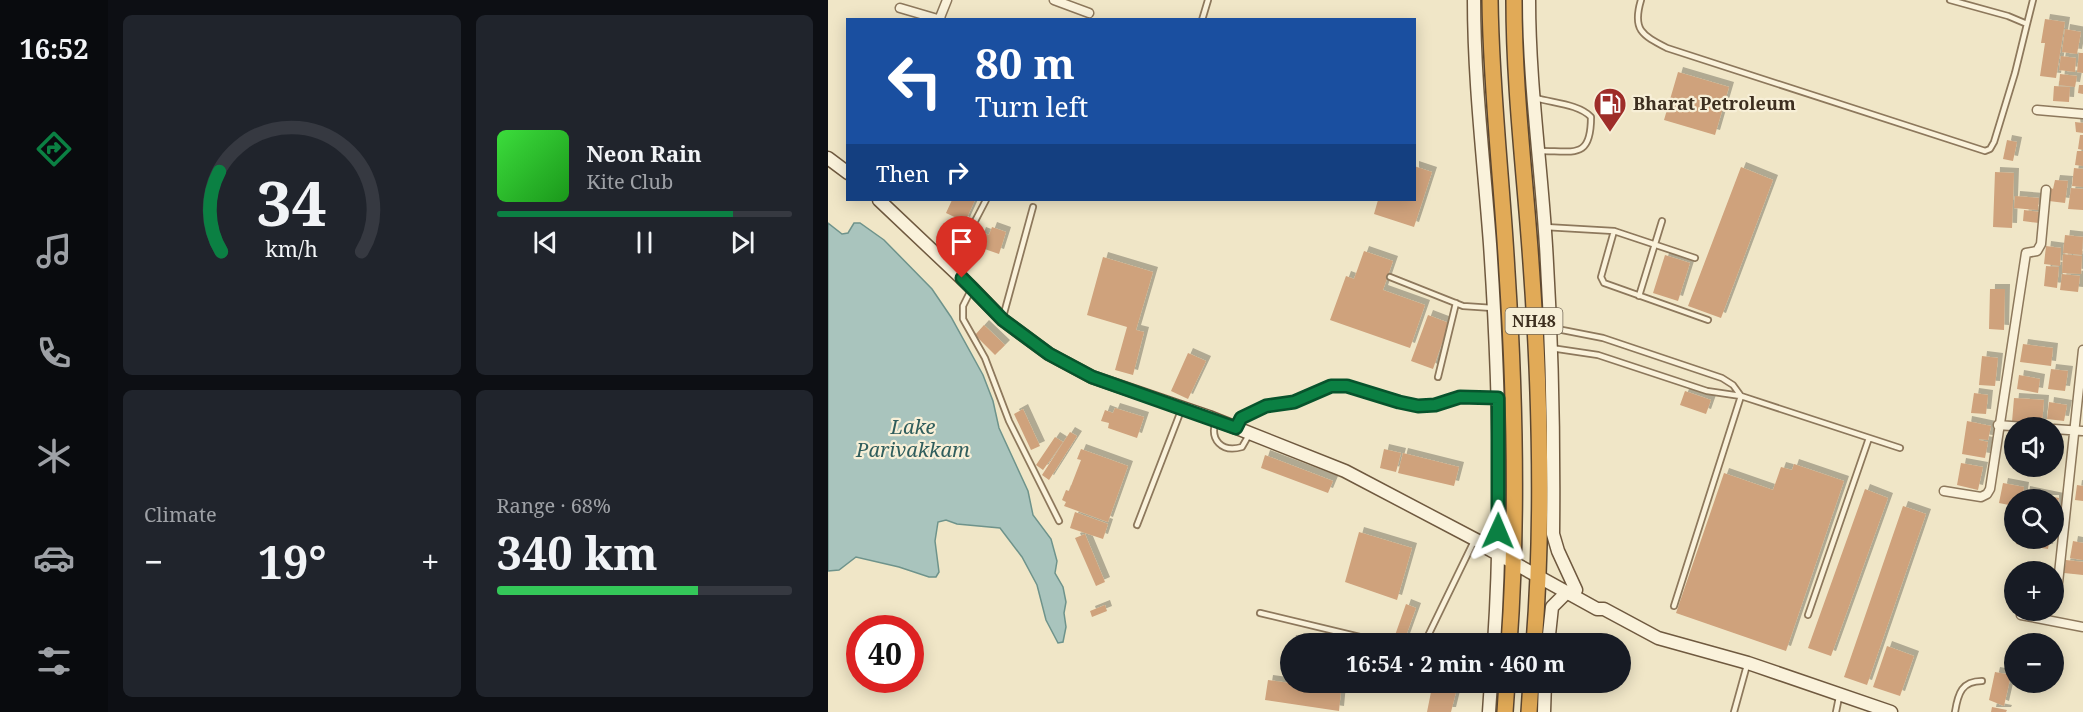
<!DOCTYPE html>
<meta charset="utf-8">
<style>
:root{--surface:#171b24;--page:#20242c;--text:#f1f3f6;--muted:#9ea1a6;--line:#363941;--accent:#0b8043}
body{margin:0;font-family:"Noto Serif",serif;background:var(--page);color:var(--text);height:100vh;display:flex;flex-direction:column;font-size:22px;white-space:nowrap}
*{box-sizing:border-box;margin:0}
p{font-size:20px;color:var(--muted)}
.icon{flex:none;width:33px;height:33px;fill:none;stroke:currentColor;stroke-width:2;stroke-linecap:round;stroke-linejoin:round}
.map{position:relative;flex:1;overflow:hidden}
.details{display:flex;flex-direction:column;gap:15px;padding:15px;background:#0d0f14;width:720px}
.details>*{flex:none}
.hud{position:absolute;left:18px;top:18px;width:570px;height:183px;border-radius:0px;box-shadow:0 3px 15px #0003;background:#1a4fa0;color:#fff;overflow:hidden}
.fabs{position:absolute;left:1176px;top:417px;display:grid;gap:12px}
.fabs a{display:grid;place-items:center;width:60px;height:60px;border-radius:50%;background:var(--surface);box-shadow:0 3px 15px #0003;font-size:30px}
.speed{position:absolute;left:18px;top:615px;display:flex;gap:12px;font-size:30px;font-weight:700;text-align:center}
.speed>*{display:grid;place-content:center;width:78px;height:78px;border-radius:50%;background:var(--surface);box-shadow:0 3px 15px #0003;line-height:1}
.speed .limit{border:9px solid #d22;background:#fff;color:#111}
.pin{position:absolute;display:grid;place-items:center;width:51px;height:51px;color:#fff;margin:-62px -26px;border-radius:50% 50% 50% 0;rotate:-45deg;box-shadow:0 0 6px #0007}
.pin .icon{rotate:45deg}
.me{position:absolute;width:66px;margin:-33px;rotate:1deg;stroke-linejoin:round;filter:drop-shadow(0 0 4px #0008)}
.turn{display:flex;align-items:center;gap:21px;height:126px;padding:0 30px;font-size:27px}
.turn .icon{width:78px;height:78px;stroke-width:2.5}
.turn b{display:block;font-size:42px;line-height:51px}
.then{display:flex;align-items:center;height:57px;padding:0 30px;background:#0003;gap:12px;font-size:22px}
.big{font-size:45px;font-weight:700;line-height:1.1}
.details .widget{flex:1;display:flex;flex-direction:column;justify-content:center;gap:9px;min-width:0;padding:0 21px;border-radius:9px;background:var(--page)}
.details .dial{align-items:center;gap:0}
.dial svg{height:156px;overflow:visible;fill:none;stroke:var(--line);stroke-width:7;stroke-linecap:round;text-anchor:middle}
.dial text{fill:var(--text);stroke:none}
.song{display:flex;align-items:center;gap:18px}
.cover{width:72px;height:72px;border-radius:9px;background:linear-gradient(135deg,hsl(120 70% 55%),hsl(120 70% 35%))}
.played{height:6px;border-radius:3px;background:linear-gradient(90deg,var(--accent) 80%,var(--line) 80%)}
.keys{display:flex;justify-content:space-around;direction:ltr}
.heat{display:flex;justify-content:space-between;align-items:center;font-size:33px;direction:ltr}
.charge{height:9px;border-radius:4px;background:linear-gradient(90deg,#34c759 68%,var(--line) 0)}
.details .tiles{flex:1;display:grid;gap:15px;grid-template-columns:repeat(2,1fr)}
.trip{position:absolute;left:452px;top:633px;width:351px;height:60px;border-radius:30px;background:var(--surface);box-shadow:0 3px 15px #0003;font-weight:700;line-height:60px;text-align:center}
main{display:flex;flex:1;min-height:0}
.dock{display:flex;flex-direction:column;width:108px;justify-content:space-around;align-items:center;background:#090b0e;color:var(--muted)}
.dock .icon{width:42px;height:42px}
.dock .on{color:var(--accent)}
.dock b{font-size:27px;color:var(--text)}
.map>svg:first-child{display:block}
.water{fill:#a9c4bd;stroke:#6e938b;stroke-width:1.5}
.building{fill:#cfa27c;filter:url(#shadow)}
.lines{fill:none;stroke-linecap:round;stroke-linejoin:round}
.lane-casing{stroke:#8d785c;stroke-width:8}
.street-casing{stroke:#8d785c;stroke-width:11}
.secondary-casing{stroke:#6f593f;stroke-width:15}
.highway-casing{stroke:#5b4630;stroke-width:18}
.lane{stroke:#faf2db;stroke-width:4.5}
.street{stroke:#faf2db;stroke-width:8}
.secondary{stroke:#faf2db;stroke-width:12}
.highway{stroke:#e1aa57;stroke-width:15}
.route-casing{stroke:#07532c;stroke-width:15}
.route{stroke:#0b8043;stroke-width:10}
.labels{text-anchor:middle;stroke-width:4.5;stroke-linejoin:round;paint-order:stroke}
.shield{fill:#f7efd7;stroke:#756957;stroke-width:1.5}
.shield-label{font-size:16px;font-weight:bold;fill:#3d2f20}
.poi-label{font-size:18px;font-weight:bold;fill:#3d2f20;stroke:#f7efd7;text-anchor:start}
.water-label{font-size:20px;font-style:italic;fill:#2f5d5c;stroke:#f7efd7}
</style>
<main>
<nav class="dock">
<b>16:52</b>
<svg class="icon on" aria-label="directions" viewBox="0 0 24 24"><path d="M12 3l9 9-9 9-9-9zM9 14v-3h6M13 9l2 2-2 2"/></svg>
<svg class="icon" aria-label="music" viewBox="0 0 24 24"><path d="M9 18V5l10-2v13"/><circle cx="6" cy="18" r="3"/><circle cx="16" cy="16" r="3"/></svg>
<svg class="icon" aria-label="phone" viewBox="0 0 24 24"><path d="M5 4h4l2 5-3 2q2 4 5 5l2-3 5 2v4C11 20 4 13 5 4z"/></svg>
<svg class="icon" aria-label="climate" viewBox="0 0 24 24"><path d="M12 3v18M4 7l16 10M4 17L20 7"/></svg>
<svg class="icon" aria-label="car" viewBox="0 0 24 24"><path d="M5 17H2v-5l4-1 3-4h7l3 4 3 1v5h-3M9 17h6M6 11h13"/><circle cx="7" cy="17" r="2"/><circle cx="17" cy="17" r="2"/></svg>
<svg class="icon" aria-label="filters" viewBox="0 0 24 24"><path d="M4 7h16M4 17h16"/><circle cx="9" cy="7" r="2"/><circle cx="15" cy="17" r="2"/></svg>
</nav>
<section class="details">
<div class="tiles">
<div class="widget dial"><svg viewBox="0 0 100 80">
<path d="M14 69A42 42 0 1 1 86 69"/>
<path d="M14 69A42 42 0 0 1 13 28" stroke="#0b8043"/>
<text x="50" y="56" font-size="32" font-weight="700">34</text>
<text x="50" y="72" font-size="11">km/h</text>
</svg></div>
<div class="widget">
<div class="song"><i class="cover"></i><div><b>Neon Rain</b><p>Kite Club</p></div></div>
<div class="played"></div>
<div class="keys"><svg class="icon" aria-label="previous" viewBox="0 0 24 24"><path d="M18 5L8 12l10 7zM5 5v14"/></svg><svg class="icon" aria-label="pause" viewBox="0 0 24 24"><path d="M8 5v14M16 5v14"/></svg><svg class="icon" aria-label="next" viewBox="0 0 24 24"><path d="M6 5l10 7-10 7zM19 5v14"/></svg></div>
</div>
<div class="widget"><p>Climate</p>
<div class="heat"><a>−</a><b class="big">19°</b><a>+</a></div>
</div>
<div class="widget"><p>Range · 68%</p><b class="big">340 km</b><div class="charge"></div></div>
</div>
</section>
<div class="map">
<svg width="1255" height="712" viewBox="0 0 1255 712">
<defs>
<filter id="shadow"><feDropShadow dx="5" dy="-5" stdDeviation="0" flood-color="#0004"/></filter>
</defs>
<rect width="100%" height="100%" fill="#f0e6c7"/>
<path class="water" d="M0,223L14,234L20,233L26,223H32L56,240L104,289L123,317L155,375L165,401L171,428L200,491L205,515L223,539L229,561L227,573L235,587L238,602L236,613L238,627L235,642L230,643L218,620L209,585L194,557L172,528L129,524L118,520L110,522L107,541L111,572L108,577H101L71,567L28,557L11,570L0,571Z"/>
<path class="building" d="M1217,19L1237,22L1228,78L1212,76L1217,43H1213Z
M1237,29L1253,32L1249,54L1234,52Z
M1251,53H1255V73L1249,72Z
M1233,56L1248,58L1247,72L1231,70Z
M850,72L901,87L887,135L836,120Z
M1232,74L1249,76L1247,87L1231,85Z
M1251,85H1255V94L1250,93Z
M1226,86L1242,87L1241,102L1225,101Z
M1247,122L1255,123V133L1248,132Z
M1252,135H1255V150L1250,149Z
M1179,140L1189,142L1185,161L1175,159Z
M1249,151H1255V166L1247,165Z
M586,166L604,172L586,227L546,214L550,200H586Z
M913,167L945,180L893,318L860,306Z
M1246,168L1255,169V187L1244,186Z
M1167,172L1186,173L1184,228L1165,227Z
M1227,180L1240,181L1237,203L1221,201L1223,188L1225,189Z
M1243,188L1255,189V210L1240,209Z
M1187,196L1211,198L1210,210L1186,208Z
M124,200H147L137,222L118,213Z
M1196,210L1212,212L1211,223L1195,221Z
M164,227L178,232L171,254L148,246L153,232L161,235Z
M1237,235L1255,237L1254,255L1235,253Z
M1218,246L1233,248L1232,266L1216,264Z
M536,251L565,261L555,290L597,305L582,348L502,320L518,276L526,279Z
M1235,254L1254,256L1253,274L1234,273Z
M837,255L862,263L850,301L825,293Z
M275,257L325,272L308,330L316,332L305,375L287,370L299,327L259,315Z
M1218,266L1231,267L1229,288L1216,286Z
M1234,274L1252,276L1250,292L1232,290Z
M1162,289H1177L1176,330L1161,329Z
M600,315L621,323L605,369L583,361Z
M156,325L177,345L167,355L147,335Z
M1195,344L1225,348L1223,366L1192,362Z
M360,353L378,361L360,399L343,391Z
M1154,356L1170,358L1167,386L1151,385Z
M1223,369L1240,371L1237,391L1220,389Z
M1191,375L1212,379L1210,393L1189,389Z
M857,391L883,400L878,414L852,405Z
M1146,393L1160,395L1158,414L1143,413Z
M1186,398L1216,400L1214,424L1184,422Z
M1221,402L1239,405L1236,421L1219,419Z
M287,408L316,417L309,438L280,428L281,423L273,421L277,410L285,413Z
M195,409L212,446L203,450L186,414Z
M1139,421L1163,426L1160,440L1151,439V440L1160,442L1157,458L1134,454Z
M242,432L249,436L221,480L214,475Z
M227,437L235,442L215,470L208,465Z
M253,449L300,466L280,522L236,506L238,502L234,500L238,490L241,491L253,460L249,459Z
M556,449L573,453L568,472L552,468Z
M575,453L631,467L626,486L570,473Z
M437,455L505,481L500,493L433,468Z
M1133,463L1155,467L1150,490L1129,485Z
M966,464L1016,481L958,651L848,613L896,473L945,490L953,467L964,470Z
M1175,483L1196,487L1194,500H1186V506L1171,503Z
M1249,485L1255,486V501L1247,500Z
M1037,489L1060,498L1003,656L980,648Z
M1197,491L1231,498L1227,522L1226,500H1196Z
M1075,506L1098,514L1039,685L1016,677Z
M247,512L280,524L275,539L242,528Z
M531,532L584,548L569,600L517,582Z
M257,534L277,582L268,586L247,538Z
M1189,538H1222L1220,549L1188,544Z
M1245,541L1255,543V560L1242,558Z
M1238,560L1255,562V575L1236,573Z
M578,604L588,608L575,644H572L565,641Z
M277,605L279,611L264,617L262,611Z
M463,640L481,642V644H462Z
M1059,646L1086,656L1072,696L1045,687Z
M461,653H462V673H457Z
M1167,672L1183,675L1176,706L1161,700Z
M440,680L513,690L511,711L437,700Z
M604,687L628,692L623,712H599Z
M1164,707L1179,710L1178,712H1163Z"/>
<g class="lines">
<g class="lane-casing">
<path id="lane" d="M813,0C804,30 814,35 839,48L1157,151L1162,149L1166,142L1187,73L1199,24
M1122,0L1180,16L1199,24L1205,0
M374,20L380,0
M708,98C724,103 751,104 763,117C763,159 747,151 712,151
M717,227L786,231L773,277L776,283L880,320
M786,231L867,258
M123,267L158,200
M562,277L635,306L665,308
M143,290L135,306V319L157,358L181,421L231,521
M811,296L834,221
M175,317L205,207
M724,328L775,338L894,378L905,385L913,396
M723,348L770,355L879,391L913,396L1072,448
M610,377L628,303
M388,420C381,440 394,453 414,447L422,433
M408,428L413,418L438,406L466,402L503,386H519L571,402L590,406L607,405L632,397L667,398
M309,525L354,408
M846,606L913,396
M432,613L561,644
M980,615L1041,438
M596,644L646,541
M906,712L919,665
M1008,712L1011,697
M1127,712C1130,693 1134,681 1154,681"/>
</g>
<g class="street-casing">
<path id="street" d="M226,0L261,13
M72,8L113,20
M111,20L119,0
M1209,110L1255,114
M1170,425L1210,428
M1226,429L1255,431
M1116,491L1153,497L1159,494L1162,489L1198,253L1209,251L1213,244L1218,190
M1230,583L1255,350
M1193,615L1255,627"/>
</g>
<g class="secondary-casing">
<path id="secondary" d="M646,0C646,82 656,163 662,244C671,377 675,511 666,644
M701,0C701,82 713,164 718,246C724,342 726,438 725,534L730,551L748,590
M0,158L20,173
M51,200L144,288L175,320L221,354L264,377L381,417L517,471L654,543L657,547L769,609H776L830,638L920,663L1063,712
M720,644L724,607L738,593
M661,712L663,682
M716,712L717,682"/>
</g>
<g class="highway-casing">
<path id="highway" d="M662,0C663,91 674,181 679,272C687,395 690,520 681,644
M686,0C686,88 697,175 703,263C712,388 716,517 706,644
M677,712L679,682
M701,712L703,682"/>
</g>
<use href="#lane" class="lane"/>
<use href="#street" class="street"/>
<use href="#secondary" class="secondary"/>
<use href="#highway" class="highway"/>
</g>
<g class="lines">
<g class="route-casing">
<path id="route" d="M134,278L175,320L221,354L264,377L408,428L413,418L438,406L466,402L503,386H519L571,402L590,406L607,405L632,397L670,398V531"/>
</g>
<use href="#route" class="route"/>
</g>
<defs>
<g id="fuel-pin" transform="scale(1.725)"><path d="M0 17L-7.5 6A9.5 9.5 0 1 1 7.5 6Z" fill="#9e2d29" stroke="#f7efd7"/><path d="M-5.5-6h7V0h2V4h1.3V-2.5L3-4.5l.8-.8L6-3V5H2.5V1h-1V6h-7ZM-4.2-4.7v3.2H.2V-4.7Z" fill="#fff"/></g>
</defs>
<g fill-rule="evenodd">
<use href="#fuel-pin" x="782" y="104"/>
</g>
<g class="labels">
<rect class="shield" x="677.5" y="308" width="57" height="26" rx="4.5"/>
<g class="shield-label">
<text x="706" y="327">NH48</text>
</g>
<g class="poi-label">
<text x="805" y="110">Bharat Petroleum</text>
</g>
<g class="water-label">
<text x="85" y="434">Lake<tspan x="85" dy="23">Parivakkam</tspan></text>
</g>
</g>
</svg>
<div class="fabs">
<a><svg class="icon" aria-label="sound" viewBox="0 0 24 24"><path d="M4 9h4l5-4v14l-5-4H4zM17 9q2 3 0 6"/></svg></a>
<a><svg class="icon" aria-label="search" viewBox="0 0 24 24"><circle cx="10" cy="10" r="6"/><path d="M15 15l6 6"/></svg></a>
<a>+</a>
<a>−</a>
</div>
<div class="speed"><div class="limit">40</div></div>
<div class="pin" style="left:134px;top:278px;background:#d93025"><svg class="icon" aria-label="arrive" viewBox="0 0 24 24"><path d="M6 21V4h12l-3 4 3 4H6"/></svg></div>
<svg class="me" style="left:670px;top:531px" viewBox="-20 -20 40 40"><path d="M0-17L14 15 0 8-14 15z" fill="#0b8043" stroke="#fff" stroke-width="4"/></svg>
<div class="trip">16:54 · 2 min · 460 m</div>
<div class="hud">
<div class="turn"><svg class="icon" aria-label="left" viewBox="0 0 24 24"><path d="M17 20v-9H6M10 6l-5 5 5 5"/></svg><div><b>80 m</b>Turn left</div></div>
<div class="then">Then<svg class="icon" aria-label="right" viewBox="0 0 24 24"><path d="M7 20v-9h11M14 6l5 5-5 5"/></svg></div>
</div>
</div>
</main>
